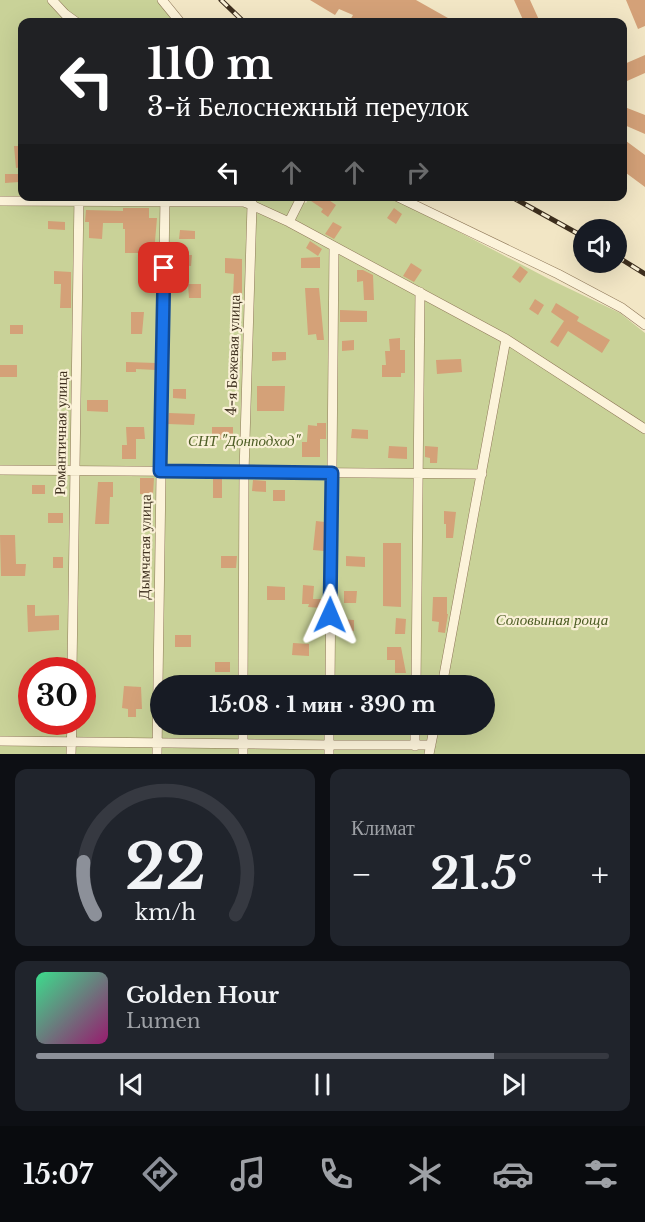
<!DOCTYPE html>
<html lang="ru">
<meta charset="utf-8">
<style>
:root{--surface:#171b24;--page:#20242c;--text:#f1f3f6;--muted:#9ea1a6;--line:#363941;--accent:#8c9099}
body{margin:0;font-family:"Libre Baskerville",serif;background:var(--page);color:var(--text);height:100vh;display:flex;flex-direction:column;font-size:22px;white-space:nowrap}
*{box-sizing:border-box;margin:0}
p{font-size:20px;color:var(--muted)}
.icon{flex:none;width:33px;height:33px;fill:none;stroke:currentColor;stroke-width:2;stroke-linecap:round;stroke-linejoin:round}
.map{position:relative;height:754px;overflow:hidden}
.details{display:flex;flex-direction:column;gap:15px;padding:15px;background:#0d0f14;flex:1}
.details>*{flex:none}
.banner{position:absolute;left:18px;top:18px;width:609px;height:183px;border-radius:12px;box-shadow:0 6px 24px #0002;background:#202124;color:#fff;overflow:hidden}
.tools{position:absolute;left:573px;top:219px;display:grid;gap:12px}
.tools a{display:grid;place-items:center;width:54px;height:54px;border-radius:50%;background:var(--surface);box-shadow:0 6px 24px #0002;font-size:30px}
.speed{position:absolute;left:18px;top:657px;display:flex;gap:12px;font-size:30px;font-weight:700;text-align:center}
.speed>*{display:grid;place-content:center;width:78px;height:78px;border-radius:50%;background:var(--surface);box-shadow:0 6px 24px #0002;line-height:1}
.speed .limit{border:9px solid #d22;background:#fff;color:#111}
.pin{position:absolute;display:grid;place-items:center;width:51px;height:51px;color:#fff;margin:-26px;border-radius:12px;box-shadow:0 3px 9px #0006}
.me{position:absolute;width:66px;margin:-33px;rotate:1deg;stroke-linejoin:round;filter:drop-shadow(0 0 4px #0008)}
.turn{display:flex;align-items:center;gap:21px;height:126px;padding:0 30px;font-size:27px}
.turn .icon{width:78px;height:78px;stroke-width:2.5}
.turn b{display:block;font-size:42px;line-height:51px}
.lanes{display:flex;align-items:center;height:57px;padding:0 30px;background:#0003;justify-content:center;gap:30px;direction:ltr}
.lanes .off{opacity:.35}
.big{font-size:45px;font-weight:700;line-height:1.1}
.details .card{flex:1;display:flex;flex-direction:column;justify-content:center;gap:9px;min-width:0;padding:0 21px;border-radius:12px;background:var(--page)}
.details .dial{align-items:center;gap:0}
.dial svg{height:156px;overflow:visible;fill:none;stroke:var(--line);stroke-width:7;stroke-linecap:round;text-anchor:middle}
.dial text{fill:var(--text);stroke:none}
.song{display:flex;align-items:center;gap:18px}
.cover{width:72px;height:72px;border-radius:9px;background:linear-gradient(135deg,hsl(150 70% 55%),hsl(320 70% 35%))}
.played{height:6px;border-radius:3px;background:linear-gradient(90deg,var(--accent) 80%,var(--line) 80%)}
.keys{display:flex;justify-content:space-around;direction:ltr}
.heat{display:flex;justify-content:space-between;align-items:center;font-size:33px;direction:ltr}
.details .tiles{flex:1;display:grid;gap:15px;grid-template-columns:1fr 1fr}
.card:last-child{grid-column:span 2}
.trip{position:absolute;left:150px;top:675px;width:345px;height:60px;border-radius:30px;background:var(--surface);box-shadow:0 6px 24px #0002;font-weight:700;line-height:60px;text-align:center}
.tab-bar{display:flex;height:96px;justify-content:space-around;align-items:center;background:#090b0e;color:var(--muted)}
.tab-bar .icon{width:42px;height:42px}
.tab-bar .active{color:var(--accent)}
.tab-bar b{font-size:27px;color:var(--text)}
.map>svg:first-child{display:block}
.green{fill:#c9d298;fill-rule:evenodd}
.building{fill:#d4a178}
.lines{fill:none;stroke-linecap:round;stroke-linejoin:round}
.minor-casing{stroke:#8f7859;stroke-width:10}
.minor{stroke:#fcf3da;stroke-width:9}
.rail-casing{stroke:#3e2f1e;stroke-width:5}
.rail{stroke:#f9f0d6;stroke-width:3;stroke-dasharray:9;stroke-linecap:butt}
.route-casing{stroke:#114b97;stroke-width:15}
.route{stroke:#1a73e8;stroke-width:10}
.labels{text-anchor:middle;stroke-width:4.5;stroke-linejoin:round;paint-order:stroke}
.street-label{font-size:15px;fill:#3e2f1e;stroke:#f9f0d6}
.park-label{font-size:15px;font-style:italic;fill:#4c5c23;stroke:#f9f0d6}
</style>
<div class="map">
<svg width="645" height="754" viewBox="0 0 645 754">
<rect width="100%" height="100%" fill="#f2e6c5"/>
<path class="green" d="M0,0H159L176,22H22V196H297L296,199L306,203L310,197H392L549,279L620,313L645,333V754H0ZM32,670H82V722H32ZM160,686H484V724H160Z"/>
<path class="building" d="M310,0H416L455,22H349L353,15L339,9L335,15Z
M514,0H530L540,22H524Z
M626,0H645V26L638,29Z
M645,55V73L627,81L622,72V65Z
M622,106L645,115V134L622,124Z
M622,138L645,155V187L622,170Z
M14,146H22V167L16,168Z
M5,174H19V182L5,183Z
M309,196H323L336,205L328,217L321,212L323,209L308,199Z
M123,208H149V218H157L154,253H125V229H123V223H103L102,239L89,238V222H85L86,210L123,211Z
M394,208L402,214L396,224L387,218Z
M48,221L65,222V230L48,229Z
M333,222L342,227L334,239L325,234Z
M180,230L195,231V239H179Z
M310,241L322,249L318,256L306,248Z
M173,255H192L191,266L173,265Z
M320,257V268H301V258Z
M225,258L242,259V297H233L234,274L225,273Z
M411,263L422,270L414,282L403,276Z
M520,266L528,272L520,283L512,277Z
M357,270H363L373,275L374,300H364L363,281L357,282Z
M54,271L71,272V308H60L61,284H54Z
M188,284H201V298H189Z
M305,288H319L324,340H317L316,334L308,335Z
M535,299L544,305L538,315L529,309Z
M556,303L579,317L577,321L610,340L602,353L568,331L558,347L550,342L564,321L551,312Z
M340,310L367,311V322H340Z
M131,312H144L142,334H131Z
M10,325H23V334H10Z
M400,338V350H405V373H401V377H382V365H386L385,351H390L389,339Z
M354,340V350L342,351V341Z
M272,352H286V360L272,361Z
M461,359L462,372L437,374L436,360Z
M126,362L156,363V370L136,369V372H126Z
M0,365H17V377H0Z
M257,386H285L284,411H257Z
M173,389H186V399L173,398Z
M87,400H108V412L87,411Z
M169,413L195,414L194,425L168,424Z
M317,423H326V439H320V457H302V442H307L308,425L317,426Z
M126,427H144L145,439H136V459H122V445H127Z
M212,427H233V439H212Z
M352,429L368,430V439L351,438Z
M389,446L407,447V459L388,458Z
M425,446L438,447L437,463H430V458L425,457Z
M140,478H154L153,495L140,494Z
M213,479H222V498H213Z
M253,480L266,481V492L252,491Z
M98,482H113V497H110L109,524H95Z
M32,485H45V494H32Z
M273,490H285V501H273Z
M444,511L456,512L453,538H446V524H444Z
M48,513H63V523H48Z
M316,521L325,522L324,551L313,550Z
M0,535H15L16,564H26L25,576H1Z
M383,543H401V607L383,606Z
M221,556H237L236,568H221Z
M346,556L365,557V567L346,566Z
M53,557H63V568H53Z
M303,585L314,586L313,599H322L321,608L308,607L309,604H302Z
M267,586L285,587V600H267Z
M344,591H357L356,603H344Z
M433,597H447V614H448L445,633L438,632L439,622L432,621Z
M27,605H35V616L59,615V630L28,632Z
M396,618L406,619L405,634H395Z
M340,619L354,620V631L340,634Z
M175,635H191V647H175Z
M293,643L309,644V656L292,655Z
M387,647H401L406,673H395V660H387Z
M215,662H230V672H215Z
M124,686L141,687L142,709H136V717H128V709L122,708Z"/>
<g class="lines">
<g class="minor-casing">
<path id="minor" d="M52,0L65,14L76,22
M162,0L180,22
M246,196L254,206L289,222L506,339L645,429
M396,196L558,274L622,308L645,325
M0,201L244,202L252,205L244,473L243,686
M289,222L302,196
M0,470L482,474
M72,670L79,196
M330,686L334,248
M416,686L420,292
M442,686L506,339
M0,741L329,745H431
M415,746V724
M71,754L72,722
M157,754L165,196
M243,754V724
M329,754V724
M429,754L435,724"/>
</g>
<use href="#minor" class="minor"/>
<g class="rail-casing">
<path id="rail" d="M221,0L244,22
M510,196L584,237
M616,256L645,274"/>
</g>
<use href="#rail" class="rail"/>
</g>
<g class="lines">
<g class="route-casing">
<path id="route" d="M164,268L160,471L332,473L330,615"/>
</g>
<use href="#route" class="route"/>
</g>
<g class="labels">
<g class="street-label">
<text transform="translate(233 355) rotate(-88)" y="5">4-я Бежевая улица</text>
<text transform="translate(61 433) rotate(-89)" y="5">Романтичная улица</text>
<text transform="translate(145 547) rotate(-89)" y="5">Дымчатая улица</text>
</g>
<g class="park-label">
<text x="244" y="446">СНТ "Донподход"</text>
<text x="552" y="625">Соловьиная роща</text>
</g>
</g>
</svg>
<div class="tools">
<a><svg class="icon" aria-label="sound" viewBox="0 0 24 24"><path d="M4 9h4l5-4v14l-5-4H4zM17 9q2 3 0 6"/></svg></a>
</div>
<div class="speed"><div class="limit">30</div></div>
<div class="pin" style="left:164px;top:268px;background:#d93025"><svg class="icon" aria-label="arrive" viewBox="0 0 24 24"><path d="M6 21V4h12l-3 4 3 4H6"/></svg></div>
<svg class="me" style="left:330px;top:615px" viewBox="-20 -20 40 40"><path d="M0-17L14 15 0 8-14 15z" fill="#1a73e8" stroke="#fff" stroke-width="4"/></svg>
<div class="trip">15:08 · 1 мин · 390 m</div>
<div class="banner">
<div class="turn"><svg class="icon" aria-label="left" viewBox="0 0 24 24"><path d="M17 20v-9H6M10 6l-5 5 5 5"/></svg><div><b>110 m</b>3-й Белоснежный переулок</div></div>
<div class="lanes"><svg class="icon" aria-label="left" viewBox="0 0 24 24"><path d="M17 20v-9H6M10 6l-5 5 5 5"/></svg><svg class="icon off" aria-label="ahead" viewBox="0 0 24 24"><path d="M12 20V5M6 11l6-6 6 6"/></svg><svg class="icon off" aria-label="ahead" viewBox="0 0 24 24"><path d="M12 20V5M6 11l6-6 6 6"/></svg><svg class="icon off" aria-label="right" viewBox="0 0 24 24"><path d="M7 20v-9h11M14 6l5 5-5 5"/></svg></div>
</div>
</div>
<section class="details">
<div class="tiles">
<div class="card dial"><svg viewBox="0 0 100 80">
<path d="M14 69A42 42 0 1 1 86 69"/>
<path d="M14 69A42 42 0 0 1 8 42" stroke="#8c9099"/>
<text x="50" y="56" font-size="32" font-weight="700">22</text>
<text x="50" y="72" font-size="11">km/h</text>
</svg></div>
<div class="card"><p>Климат</p>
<div class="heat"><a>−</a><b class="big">21.5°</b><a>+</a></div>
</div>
<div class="card">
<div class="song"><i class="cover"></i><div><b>Golden Hour</b><p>Lumen</p></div></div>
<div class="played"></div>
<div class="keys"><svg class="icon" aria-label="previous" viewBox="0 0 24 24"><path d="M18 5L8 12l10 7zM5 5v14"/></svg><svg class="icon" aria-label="pause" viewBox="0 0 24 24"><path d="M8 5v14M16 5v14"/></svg><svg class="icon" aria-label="next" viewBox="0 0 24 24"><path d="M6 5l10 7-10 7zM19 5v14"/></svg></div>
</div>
</div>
</section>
<nav class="tab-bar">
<b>15:07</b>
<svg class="icon active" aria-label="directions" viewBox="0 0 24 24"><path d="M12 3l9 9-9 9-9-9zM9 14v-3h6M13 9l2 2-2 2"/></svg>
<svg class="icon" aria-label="music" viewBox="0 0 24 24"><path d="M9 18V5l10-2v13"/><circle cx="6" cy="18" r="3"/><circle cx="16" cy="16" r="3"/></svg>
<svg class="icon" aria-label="phone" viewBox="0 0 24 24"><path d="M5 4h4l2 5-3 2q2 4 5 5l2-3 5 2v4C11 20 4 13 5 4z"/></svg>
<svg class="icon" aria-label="climate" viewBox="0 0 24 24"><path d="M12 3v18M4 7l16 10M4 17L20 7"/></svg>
<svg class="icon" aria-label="car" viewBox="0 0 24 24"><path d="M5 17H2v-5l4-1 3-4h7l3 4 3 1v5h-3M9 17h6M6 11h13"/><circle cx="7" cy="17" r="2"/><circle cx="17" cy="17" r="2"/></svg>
<svg class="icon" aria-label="filters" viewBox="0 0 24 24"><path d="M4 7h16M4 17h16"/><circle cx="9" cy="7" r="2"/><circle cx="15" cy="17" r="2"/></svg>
</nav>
